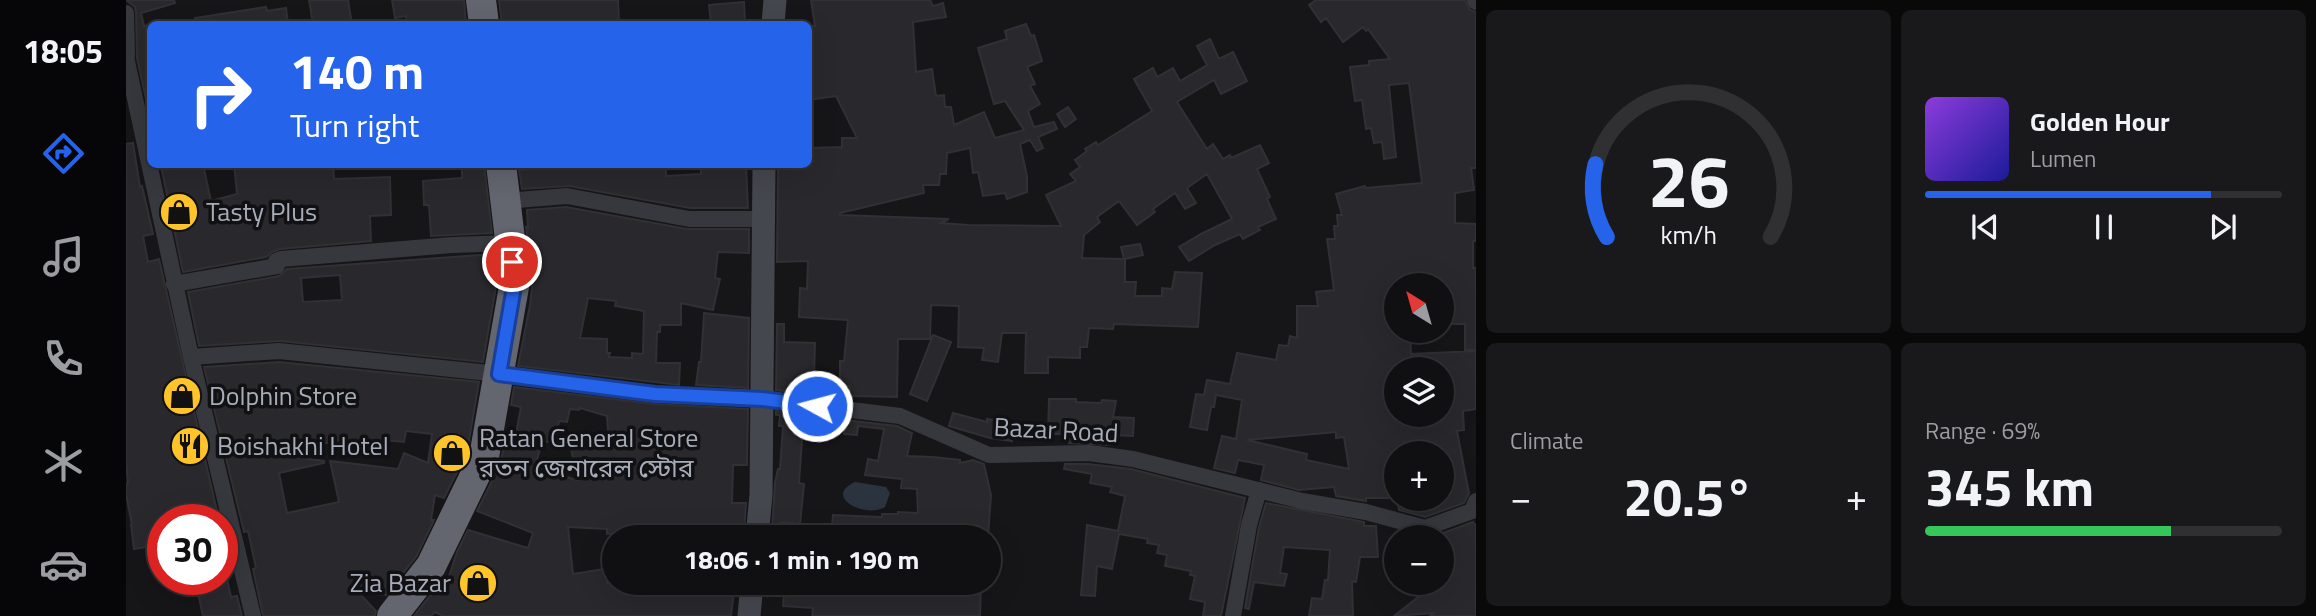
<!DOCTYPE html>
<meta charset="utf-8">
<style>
:root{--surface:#101013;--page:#19191c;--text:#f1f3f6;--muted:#9c9da0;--line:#303033;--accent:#2563eb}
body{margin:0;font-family:"Titillium Web","Noto Sans Bengali",sans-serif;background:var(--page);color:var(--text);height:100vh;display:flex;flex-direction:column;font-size:26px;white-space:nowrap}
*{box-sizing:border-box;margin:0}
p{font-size:23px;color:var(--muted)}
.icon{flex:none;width:38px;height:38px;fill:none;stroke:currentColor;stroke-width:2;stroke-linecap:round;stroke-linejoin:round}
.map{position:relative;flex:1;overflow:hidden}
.drawer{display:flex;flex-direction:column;gap:10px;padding:10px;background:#09090a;width:840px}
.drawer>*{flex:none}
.guide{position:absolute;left:21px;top:21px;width:665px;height:147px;border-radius:10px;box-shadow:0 7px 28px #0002,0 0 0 2px var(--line);background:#2563eb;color:#fff;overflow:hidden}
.needle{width:46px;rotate:323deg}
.tools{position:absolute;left:1258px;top:273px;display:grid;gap:14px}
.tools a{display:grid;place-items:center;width:70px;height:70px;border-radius:50%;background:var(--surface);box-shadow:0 7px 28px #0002,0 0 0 2px var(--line);font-size:35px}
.speed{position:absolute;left:21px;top:504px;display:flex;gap:14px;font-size:35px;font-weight:700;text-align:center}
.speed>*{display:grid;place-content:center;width:91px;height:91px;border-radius:50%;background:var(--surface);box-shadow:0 7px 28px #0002,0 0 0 2px var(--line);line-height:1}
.speed .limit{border:10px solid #d22;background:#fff;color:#111}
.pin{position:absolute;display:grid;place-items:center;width:60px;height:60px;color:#fff;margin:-30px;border:4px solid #fff;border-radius:50%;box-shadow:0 2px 7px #0007}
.me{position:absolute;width:77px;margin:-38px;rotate:277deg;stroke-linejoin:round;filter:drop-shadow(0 0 5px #0008)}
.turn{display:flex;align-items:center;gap:24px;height:147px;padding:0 28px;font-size:32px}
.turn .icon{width:91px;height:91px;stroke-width:2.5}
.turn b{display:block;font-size:49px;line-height:60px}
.big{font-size:52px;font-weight:700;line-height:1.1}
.drawer .card{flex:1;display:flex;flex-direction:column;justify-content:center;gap:10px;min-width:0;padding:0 24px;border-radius:10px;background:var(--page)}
.drawer .dial{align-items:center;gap:0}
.dial svg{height:182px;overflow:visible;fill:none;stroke:var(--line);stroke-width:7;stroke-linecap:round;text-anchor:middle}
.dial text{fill:var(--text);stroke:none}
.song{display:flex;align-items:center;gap:21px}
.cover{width:84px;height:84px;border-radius:10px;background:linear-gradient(135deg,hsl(270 70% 55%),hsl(240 70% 35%))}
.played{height:7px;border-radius:4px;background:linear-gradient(90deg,var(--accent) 80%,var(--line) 80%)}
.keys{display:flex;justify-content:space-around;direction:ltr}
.heat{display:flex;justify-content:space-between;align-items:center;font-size:38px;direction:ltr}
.charge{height:10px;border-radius:5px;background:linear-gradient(90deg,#34c759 69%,var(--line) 0)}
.drawer .tiles{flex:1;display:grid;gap:10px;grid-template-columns:repeat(2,1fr)}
.trip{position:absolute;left:476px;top:525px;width:399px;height:70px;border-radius:35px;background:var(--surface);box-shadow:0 7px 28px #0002,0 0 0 2px var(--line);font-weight:700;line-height:70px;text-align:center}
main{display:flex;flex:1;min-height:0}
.tabs{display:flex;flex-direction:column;width:126px;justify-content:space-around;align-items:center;background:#060608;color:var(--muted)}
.tabs .icon{width:49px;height:49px}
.tabs .on{color:var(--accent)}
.tabs b{font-size:32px;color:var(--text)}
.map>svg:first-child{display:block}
.water{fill:#2b343e}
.building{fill:#29292d;stroke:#313035;stroke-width:2;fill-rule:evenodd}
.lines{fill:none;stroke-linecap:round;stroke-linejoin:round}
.street{stroke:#37383e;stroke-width:16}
.secondary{stroke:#45474e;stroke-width:23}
.highway{stroke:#63656f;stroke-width:30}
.route-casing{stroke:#184099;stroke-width:18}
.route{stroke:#2563eb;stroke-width:12}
.labels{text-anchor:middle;stroke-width:7;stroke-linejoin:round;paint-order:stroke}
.poi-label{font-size:26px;fill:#a7acb9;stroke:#111114;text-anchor:start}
.street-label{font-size:26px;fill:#a7acb9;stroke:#111114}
</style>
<main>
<nav class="tabs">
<b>18:05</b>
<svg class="icon on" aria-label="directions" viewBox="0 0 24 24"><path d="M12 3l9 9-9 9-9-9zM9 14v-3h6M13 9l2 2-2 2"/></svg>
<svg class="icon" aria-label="music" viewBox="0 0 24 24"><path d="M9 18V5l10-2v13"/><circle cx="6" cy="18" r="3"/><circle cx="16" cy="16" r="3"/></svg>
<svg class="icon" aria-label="phone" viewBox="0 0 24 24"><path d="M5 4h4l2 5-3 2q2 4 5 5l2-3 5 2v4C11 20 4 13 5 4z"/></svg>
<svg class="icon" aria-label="climate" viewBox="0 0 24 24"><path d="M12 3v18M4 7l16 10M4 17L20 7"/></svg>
<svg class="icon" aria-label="car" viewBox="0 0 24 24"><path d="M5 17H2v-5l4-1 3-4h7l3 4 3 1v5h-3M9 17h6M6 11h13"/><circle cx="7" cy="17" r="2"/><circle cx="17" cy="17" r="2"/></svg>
</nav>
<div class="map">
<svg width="1350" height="616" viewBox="0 0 1350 616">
<rect width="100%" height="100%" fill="#161619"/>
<path class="water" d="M729,482L760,487L764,493L759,507C740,519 696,497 729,482Z"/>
<path class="building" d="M0,0H48L49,3L15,13L18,26L24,25V103L21,104L11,58L10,12L9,7Z
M183,0H222L226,24H187Z
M266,0H338L340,24H281L280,16L269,18Z
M373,0H492L493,23L376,24Z
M685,0H804L807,6L817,3L820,17L787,22L790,72L806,69L810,96L818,95L819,107H825L828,125L858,112L869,138L898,130L879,101L868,104L852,48L881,39L879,31L900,24L905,36L908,35L916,61L901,67L909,84L904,86L914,104L902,111L908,127L928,122L931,129L912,137L917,148L911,151L904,140L894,144L901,176V192L881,199L879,193L857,196L852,172L847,173L844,148L821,153L820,174H814L813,185H797L798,193L714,213V215L823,219L815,223L842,225L935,226L920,195L950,181L944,174L954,167L949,160L961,151L959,149L970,142L972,145L1026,111L1008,79L1027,68L1031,77L1047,68L1054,81L1081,65L1071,46L1084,39L1093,59L1107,52L1121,81L1095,94L1088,80L1051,102L1081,149L1087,144L1097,159L1104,155L1105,158L1134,145L1143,163L1131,169L1144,197L1141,199L1150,219L1132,227L1134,230L1117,239L1114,234L1089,245L1063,261L1053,247L1075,234L1106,219L1081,174L1061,188L1070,203L1059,209L1049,193L1027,209L1029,212L1011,225L993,201L971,217L974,222L958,235L956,258L998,259L995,247L1014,244L1017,255L999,259V282H1010L1009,296H1036V288L1046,289L1049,272L1076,273L1072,327L988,324L987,329L963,328L961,347H954V358L922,357V373H899L900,333H876L872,362L856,360L858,348L832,347L833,306L805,305L804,339H772L771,397L724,396V386H714V361H718L722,320L673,317L674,288L681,289L682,261L651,262L652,164H683V148L716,147V138H731L710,96L682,100V26H689Z
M1190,0H1339L1344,10L1350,12V168H1345L1348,190L1329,193V223L1350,224V241H1347V268H1350V350H1339V324H1324V296H1316V285H1270V331H1284L1285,354L1350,351V409L1337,411L1338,430L1331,431L1343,493L1338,503L1299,517L1273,510L1271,499H1316V453H1270V498H1240V501L1210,496L1208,487L1173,490L1135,480L1138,465L1112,460L1109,473L1088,468L1096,436L1110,439L1116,400L1090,395L1088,407H1085L1081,430L1064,427L1070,394L1078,395L1081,380L1104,384L1111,353L1150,360L1153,345L1162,346L1164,336L1171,338V306H1192L1190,292L1208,290L1201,239H1209L1208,226H1212L1211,215H1216L1210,194L1239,186L1240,188L1296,183L1283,83L1263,85L1270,157L1258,159L1256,142L1248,143L1245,128L1240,129L1236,100L1229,101L1224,67L1243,65V61L1264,59L1242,29L1240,31L1237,27L1217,42L1200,18L1195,22L1183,5ZM1270,369H1316V415H1270ZM1210,432V438L1218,437L1223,469L1180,460L1181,454L1121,440Z
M618,2L619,24H585L583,5Z
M140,7L141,11L160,8L162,24H70L69,18Z
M942,107L950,119L939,127L931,114Z
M7,143L14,187L16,186L27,234L17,236L22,262L33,259L93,520H37V544L8,549L5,525H6L0,494V484L2,483L0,460V144Z
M42,164H77L85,201L111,194L108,164H207L208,179L264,177L265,215L244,216L245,241L154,249L146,252L140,257L57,272L36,171V166Z
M336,164H358L366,233L305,236L303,205H298L297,181L336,178Z
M431,164H523V168H540V176L575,174V164H620L622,208H564L443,186L396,189L393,170L431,167Z
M440,207L561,229H623V253L592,252L589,278L594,279L587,310L555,303V325H534V332H531L530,363H554L553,385L392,366L404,305L408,268L405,267L400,227L402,228L401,210ZM462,298L490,301L489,306L518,311L517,354L506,353V358L483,357L484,353H481V339L454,338Z
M368,254L371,281L357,362L154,341L73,346L62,292L153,276L161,269ZM214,275L216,300L177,302L175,278Z
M578,313L623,318L622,388L570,385L573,362H575Z
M651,324H658V342L689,343L688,377H698L697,396L650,390Z
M807,335L825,342L801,401L784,394Z
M153,362L353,382L341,452L318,498L309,495L305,520H308L290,557L269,583L266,581L265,588L260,595L233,593L250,611L249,616H137L127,569L130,568L122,531L118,532L78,367ZM280,431L306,434L302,463L278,453L272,469L204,461L213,502L161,513L153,473L198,463V461L167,457L168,443H249V439L278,442Z
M388,387L528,404L622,409L621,465H607L606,503H620L618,530L592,532V529H580V525L530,526V537H496V533L481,534V529L442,527L447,574L479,569L481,583H609L605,616H317L309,612L305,616H288L307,592L317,595L331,552L342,530L402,548L407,533L351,511L374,465L378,445L382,446L384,438L389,439L395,407L385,405ZM454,408L481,416L482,432L507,438L445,448L451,480L409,468L416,441L429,443L433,421L441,422L444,409L453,410Z
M923,399H950V402L975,403L976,400L990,401L987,417L1008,418L1007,436L985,435L984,445L943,443L945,434H922Z
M650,411L685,416L684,427L677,426L673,483L678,484L674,524L655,522L654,532L646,531L649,483L652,469H654L657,426H653L654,415H650Z
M827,413L861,422V419L888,423L886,441L864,438L823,426Z
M719,420L771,426L786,433L781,456L807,457L834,460V463L847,460L858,464L865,495L862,537H705L707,515L756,517V514H772V512L792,513L791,489L775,488L776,479L739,475L742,459L752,461L758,429L732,426L731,435L718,434Z
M939,464H962L1005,469L1119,498L1095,616H1077L1079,602L1064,599L1069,576L1064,575L1065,571L1039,566L1041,555L1031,553L1033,545L1021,543L1022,539L993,534L986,569L971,566L969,596L955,595L961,525L992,531L999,496L984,492L986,487L964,483L966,474L938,469Z
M1140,503L1238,522V526H1250L1252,557H1234L1230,582L1226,581L1227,616H1183L1186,598L1196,599L1199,580H1202L1204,550L1158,547L1154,573L1161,574L1158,586L1128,582L1123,609L1119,608L1133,527Z
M1347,522L1350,526V616H1304L1309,613L1268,616L1310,583H1316V550L1325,543L1317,533Z
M69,579H101L105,597L111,596L116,616H77Z
M690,583L855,584L854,616H686L687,608L657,606L658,592L690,594Z"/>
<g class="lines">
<path class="street" d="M1349,0L1350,2
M0,13L1,56
M0,57L65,357L127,616
M379,201L441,196L563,219H637
M48,284L151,266L150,261L155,259L326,245L384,243
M65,357L153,351L373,374L529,394L636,399L774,416L863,455L963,453L1007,459L1176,501L1240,512L1299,528L1346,511L1350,501
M1107,616L1123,525L1133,490"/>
<path class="secondary" d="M647,24L649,0
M631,537L635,495L638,164
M623,616L626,583"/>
<path class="highway" d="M355,0L358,24
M266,616L305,566L358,457L389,281L375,164"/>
</g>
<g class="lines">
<g class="route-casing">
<path id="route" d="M386,262L389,281L373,374L529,394L636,399L691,406"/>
</g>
<use href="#route" class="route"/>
</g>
<defs>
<g id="shop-disc" transform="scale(2.0125)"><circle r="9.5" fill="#fec429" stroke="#111114"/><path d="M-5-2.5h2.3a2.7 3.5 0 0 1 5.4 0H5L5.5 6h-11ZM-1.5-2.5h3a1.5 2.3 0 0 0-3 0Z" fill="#111"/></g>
<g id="restaurant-disc" transform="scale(2.0125)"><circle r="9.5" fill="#fec429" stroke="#111114"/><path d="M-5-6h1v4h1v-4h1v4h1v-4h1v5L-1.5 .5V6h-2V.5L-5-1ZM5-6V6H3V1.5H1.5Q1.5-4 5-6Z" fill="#111"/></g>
</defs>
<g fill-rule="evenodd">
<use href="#shop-disc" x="53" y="212"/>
<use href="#shop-disc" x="56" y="396"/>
<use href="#restaurant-disc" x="64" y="446"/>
<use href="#shop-disc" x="326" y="453"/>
<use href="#shop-disc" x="352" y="583"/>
</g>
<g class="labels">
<g class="poi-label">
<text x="80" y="221">Tasty Plus</text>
<text x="83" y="405">Dolphin Store</text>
<text x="353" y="447">Ratan General Store<tspan x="353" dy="30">রতন জেনারেল স্টোর</tspan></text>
<text x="91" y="455">Boishakhi Hotel</text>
<text x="325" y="592" text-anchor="end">Zia Bazar</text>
</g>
<g class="street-label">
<text transform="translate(930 430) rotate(3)" y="9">Bazar Road</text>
</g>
</g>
</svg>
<div class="tools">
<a><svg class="needle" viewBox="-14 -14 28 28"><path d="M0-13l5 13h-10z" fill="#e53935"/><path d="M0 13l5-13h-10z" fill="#9c9da0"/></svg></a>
<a><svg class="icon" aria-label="layers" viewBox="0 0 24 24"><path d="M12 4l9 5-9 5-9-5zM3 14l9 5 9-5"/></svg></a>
<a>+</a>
<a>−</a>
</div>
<div class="speed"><div class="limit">30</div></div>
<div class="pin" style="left:386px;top:262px;background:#d93025"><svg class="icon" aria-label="arrive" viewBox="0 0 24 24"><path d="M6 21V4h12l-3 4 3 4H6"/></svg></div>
<svg class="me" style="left:691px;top:406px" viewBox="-20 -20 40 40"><circle r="17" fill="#2563eb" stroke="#fff" stroke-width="3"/><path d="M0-11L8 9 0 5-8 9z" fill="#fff"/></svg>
<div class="trip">18:06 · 1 min · 190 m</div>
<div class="guide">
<div class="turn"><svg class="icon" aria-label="right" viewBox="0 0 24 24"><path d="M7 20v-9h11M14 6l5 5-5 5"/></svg><div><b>140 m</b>Turn right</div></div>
</div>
</div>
<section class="drawer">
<div class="tiles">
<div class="card dial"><svg viewBox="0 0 100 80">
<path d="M14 69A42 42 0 1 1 86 69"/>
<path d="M14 69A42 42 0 0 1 9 37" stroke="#2563eb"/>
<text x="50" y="56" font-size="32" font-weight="700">26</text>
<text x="50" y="72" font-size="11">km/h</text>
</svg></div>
<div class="card">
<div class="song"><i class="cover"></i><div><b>Golden Hour</b><p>Lumen</p></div></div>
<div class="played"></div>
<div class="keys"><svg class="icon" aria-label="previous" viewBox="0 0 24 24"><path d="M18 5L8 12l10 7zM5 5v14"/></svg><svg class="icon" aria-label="pause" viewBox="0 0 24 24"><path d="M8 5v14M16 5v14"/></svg><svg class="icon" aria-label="next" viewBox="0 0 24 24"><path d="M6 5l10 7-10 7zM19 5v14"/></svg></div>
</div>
<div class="card"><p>Climate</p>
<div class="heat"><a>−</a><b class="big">20.5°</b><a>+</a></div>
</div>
<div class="card"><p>Range · 69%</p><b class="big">345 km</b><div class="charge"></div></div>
</div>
</section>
</main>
